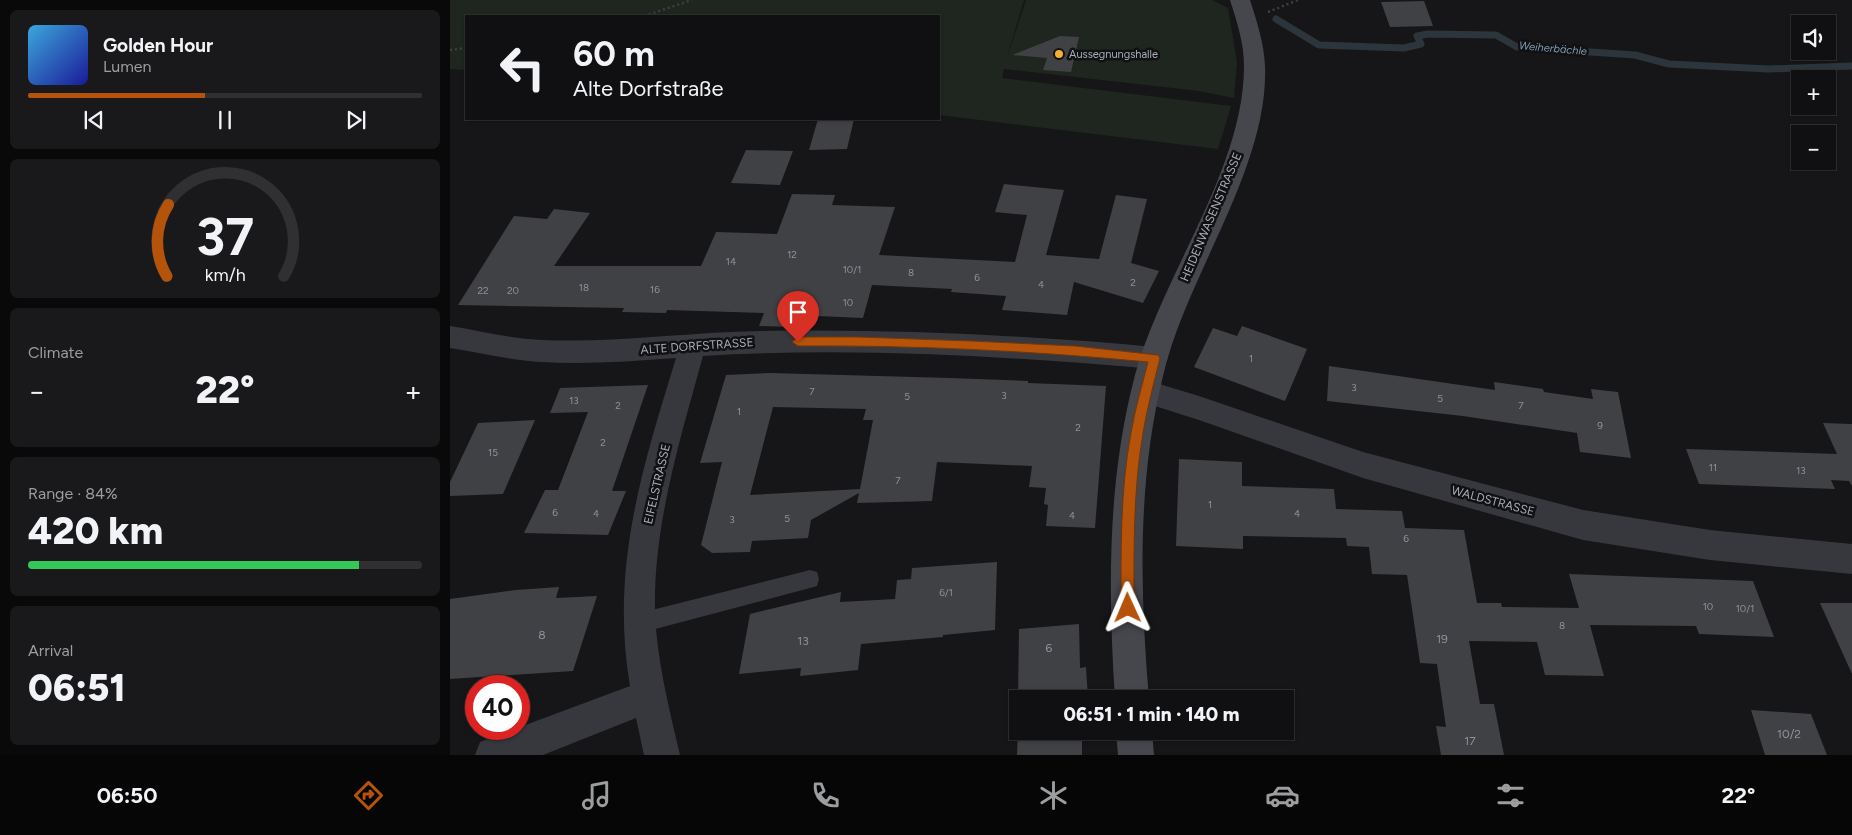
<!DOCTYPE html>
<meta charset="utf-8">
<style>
:root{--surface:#101012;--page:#19191b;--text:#f1f3f6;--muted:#9c9d9f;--line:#303032;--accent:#b45309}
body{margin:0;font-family:Figtree,sans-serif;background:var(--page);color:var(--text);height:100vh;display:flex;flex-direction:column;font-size:19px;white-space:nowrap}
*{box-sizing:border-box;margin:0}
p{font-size:16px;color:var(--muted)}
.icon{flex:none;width:28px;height:28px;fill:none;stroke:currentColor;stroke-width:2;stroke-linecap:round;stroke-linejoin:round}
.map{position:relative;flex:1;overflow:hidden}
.sheet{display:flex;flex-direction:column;gap:10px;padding:10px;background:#09090a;width:450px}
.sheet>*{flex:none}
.top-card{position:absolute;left:15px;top:15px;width:475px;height:105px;border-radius:0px;box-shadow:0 1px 4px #0004,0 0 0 1px var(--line);background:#101012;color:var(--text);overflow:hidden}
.buttons{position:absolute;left:1341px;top:15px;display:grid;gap:10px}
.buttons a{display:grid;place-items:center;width:45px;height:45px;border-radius:0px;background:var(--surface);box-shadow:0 1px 4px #0004,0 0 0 1px var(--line);font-size:25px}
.speed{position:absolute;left:15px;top:675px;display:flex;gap:10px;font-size:25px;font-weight:700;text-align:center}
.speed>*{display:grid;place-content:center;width:65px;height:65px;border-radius:50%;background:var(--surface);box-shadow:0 1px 4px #0004,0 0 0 1px var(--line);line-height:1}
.speed .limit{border:8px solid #d22;background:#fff;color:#111}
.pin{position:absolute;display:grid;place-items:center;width:42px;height:42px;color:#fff;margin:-51px -21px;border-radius:50% 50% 50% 0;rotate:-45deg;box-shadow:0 0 5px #0007}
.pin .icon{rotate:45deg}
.me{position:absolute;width:55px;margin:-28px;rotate:359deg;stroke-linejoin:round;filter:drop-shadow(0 0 4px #0008)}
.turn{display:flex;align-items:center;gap:18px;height:105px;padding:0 25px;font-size:22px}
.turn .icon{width:65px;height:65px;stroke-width:2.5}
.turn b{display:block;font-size:35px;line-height:42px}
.big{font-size:38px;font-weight:800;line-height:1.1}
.sheet .widget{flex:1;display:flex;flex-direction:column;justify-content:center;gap:8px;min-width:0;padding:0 18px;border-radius:8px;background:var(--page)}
.sheet .dial{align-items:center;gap:0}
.dial svg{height:130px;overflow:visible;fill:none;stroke:var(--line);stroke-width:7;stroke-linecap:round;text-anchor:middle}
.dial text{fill:var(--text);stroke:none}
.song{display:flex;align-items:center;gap:15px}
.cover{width:60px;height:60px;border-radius:8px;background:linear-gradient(135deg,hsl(200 70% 55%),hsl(240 70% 35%))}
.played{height:5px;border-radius:2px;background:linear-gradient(90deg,var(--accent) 45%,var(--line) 45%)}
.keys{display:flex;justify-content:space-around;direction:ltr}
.heat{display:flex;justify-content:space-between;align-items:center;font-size:28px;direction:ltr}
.charge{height:8px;border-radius:4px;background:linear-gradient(90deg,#34c759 84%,var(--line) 0)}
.trip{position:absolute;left:559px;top:690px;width:285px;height:50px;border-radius:0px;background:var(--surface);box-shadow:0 1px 4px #0004,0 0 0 1px var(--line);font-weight:800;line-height:50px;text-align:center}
.dock{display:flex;height:80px;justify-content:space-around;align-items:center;background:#060607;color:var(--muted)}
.dock .icon{width:35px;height:35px}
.dock .selected{color:var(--accent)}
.dock b{font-size:22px;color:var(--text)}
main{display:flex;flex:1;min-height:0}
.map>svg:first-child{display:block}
.green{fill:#1e261f}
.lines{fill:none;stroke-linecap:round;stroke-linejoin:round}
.stream{stroke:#2c353c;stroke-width:7}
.building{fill:#404145;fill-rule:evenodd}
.path{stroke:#3d3f44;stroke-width:2.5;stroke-dasharray:2 3;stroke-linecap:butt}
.lane{fill:#37383d;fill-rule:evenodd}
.street{fill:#37383d;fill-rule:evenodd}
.secondary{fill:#45474d;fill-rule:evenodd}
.route{fill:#b45309;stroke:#753606}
.poi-dot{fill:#f2b134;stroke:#111113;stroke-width:2}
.labels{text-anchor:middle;stroke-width:5;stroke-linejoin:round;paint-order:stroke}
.number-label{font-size:10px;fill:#8e929b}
.far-water-label{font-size:11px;font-style:italic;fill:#7f9bb3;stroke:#111113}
.far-poi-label{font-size:11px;fill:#a8adb8;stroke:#111113;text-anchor:start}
.street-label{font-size:12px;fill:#a8adb8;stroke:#111113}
.near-number-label{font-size:12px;fill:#8e929b}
</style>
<main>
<section class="sheet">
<div class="widget">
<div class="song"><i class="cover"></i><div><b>Golden Hour</b><p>Lumen</p></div></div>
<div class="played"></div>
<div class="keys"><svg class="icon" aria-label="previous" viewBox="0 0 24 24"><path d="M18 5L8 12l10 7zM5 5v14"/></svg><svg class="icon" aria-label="pause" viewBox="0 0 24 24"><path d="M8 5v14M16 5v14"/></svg><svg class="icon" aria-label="next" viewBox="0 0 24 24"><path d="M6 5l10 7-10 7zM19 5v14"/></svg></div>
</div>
<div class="widget dial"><svg viewBox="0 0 100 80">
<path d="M14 69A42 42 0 1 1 86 69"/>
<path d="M14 69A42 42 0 0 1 15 25" stroke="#b45309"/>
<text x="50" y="56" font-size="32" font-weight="700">37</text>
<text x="50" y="72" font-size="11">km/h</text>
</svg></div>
<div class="widget"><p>Climate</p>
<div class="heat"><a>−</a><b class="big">22°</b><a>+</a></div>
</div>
<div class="widget"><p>Range · 84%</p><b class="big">420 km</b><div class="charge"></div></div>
<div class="widget"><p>Arrival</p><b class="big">06:51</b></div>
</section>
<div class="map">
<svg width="1402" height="755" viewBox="0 0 1402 755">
<rect width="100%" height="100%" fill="#161618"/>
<path class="green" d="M0,0H574L556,61L576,0H762L778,8L787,62L784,98L749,91L554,69L552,78L781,106L768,149L489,115V16H16V70L0,69Z"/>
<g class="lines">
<path class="stream" d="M826,19L869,45L954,48L971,44L967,36L978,34L1046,35L1067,47L1185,55L1219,64L1318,69L1402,66"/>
</g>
<path class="building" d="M974,1L983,26L940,27L931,2Z
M610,36L629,37L621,72L593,70L597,58L562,55Z
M368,119H404L397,149L359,150Z
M296,150L343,151L330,185L281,183Z
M554,184L614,190L596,255L649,259L666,195L697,199L681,263L709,271L693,303L624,282L617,315L552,310L556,296L501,292L502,289L422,285L413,318L344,315L340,327L309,326L314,313L217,310L216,313L172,312L174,308L8,305L64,216L97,219L104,209L140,213L104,266H251L266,232L327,234L342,194L385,195L382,205L445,207L429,255L565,262L577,215L545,212Z
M792,326L857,349L835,401L744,367L763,328L787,336Z
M879,366L1045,390L1044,382L1093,389L1094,392L1143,399L1141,389L1168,392L1181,458L1130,452L1127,433L1013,416L877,401Z
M320,373L500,378L578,381V383L656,386L645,528L596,526L598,505L594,504L596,488L579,487L582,466L487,462L482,501L407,503L409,493L361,520L358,538L302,541L300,552L262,553L251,545L272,462L250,463L276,375ZM323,407L416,409L413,420H423L410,489L300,495Z
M198,385L162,491H176L158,535L74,533L95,490H108L138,412L100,413L110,388Z
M85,420L53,494L0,496V482L28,423Z
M1373,423L1402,424V486L1399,481L1381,480L1385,489L1249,484L1236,449L1387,454Z
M729,459L792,462V486L884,489L886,509L952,511L955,528L1014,530L1027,603H1051L1052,607L1129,608L1119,574L1303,581L1324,637L1249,634L1246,626L1140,625L1154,676L1095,675L1087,642L1019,641L1030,704H1044L1054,755H991L986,726L996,727L987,664L970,663L957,575L922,574L919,547L897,546L896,538L793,536V549L726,546Z
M547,562L545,630L493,635V637L411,644L408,670L350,676L351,668L289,674L300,614L391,592L390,602L445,599L447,580L461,579L462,568Z
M109,587L106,598L147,596L123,671L0,679V599L66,590Z
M1370,603H1402V674Z
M629,624L630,668L636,667L638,699H568L569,629Z
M1301,710L1361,714L1377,755H1315Z
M568,727V731H632V755H567Z"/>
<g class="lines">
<path class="path" d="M818,12L848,0
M194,16L242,0
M0,50L16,48"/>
<path class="lane" d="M360,570L367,572L369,579L367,586L360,588L190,633L183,630L180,623L183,616L190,613Z"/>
<path class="street" d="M0,326C31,331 62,339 93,340C166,343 239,332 312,331C443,329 574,335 704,347L714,350L718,358L714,366L704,369C554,356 403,347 253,356C230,440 203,525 205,613C207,661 219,708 230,755H194L186,718L93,755H25L30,742L180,686C160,568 192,469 226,358C181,361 136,365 91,362C61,360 30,353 0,348Z
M696,380L749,396L913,452L1133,510L1260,530L1402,544V574L1260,560L1133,540L913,478L749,420L686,400L682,392L686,384Z"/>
<path class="secondary" d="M780,0H800C807,22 814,43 815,66C819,168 736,276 713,376C687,482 690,591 699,699H665C658,591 657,481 685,375C712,275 794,170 794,66C794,43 787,22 780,0Z
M666,731H702L704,755H668Z"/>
</g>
<path class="route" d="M348,337H408L522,341L625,346L708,355L710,358C704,383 697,408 693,433C683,491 684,550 684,608L683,613L678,615L673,613L671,608C671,550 670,491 681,433C685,409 692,386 698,362C582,351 465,345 348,346L342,342Z"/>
<circle class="poi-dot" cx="609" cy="54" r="5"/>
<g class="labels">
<g class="number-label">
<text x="342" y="258">12</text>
<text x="281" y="265">14</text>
<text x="402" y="273">10/1</text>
<text x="461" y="276">8</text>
<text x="527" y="281">6</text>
<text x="683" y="286">2</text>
<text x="591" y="288">4</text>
<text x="134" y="291">18</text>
<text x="205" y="293">16</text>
<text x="33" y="294">22</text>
<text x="63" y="294">20</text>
<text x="398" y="306">10</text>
<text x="801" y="362">1</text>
<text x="904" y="391">3</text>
<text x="362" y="395">7</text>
<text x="554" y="399">3</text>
<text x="457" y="400">5</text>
<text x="990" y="402">5</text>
<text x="124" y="404">13</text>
<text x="168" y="409">2</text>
<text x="1071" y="409">7</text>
<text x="289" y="415">1</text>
<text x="1150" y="429">9</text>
<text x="628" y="431">2</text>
<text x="153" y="446">2</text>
<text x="43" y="456">15</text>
<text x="1263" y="471">11</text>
<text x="1351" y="474">13</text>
<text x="448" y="484">7</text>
<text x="760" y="508">1</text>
<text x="105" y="516">6</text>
<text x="146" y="517">4</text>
<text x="847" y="517">4</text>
<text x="622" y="519">4</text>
<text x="337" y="522">5</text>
<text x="282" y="523">3</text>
<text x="956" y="542">6</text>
<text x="496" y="596">6/1</text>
<text x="1258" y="610">10</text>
<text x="1295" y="612">10/1</text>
<text x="1112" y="629">8</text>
</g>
<g class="far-water-label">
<text transform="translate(1103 48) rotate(5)" y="4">Weiherbächle</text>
</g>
<g class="far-poi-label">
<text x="619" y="58">Aussegnungshalle</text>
</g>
<g class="street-label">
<text transform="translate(761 217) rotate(-67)" y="4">HEIDENWASENSTRASSE</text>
<text transform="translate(247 346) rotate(-4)" y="4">ALTE DORFSTRASSE</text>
<text transform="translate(207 484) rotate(-77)" y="4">EIFELSTRASSE</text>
<text transform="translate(1043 501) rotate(15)" y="4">WALDSTRASSE</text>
</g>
<g class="near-number-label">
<text x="92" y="639">8</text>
<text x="992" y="643">19</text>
<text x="353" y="645">13</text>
<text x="599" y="652">6</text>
<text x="1339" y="738">10/2</text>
<text x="1020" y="745">17</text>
</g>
</g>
</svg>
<div class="buttons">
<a><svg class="icon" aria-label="sound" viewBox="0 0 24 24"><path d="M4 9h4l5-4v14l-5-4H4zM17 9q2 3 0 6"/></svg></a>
<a>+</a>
<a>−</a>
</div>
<div class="speed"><div class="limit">40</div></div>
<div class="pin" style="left:348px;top:342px;background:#d93025"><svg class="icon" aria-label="arrive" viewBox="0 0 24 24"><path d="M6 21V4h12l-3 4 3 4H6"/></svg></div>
<svg class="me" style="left:678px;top:608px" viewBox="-20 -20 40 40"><path d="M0-17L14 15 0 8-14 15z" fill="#b45309" stroke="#fff" stroke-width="4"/></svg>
<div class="trip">06:51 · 1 min · 140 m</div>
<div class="top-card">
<div class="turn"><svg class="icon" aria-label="left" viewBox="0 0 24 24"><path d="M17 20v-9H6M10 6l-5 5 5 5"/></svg><div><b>60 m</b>Alte Dorfstraße</div></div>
</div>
</div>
</main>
<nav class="dock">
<b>06:50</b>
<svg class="icon selected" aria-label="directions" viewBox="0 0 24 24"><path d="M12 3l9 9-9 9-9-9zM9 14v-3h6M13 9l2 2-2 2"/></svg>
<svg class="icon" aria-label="music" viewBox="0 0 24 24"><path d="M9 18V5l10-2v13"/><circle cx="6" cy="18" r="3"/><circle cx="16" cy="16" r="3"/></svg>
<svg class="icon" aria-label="phone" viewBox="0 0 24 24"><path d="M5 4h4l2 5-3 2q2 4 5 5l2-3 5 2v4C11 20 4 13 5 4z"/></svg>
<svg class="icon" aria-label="climate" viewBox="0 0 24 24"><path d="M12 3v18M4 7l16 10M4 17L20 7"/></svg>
<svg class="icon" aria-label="car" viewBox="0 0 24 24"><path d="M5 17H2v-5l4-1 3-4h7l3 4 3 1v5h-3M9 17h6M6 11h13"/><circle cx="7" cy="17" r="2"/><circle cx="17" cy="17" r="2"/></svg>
<svg class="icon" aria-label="filters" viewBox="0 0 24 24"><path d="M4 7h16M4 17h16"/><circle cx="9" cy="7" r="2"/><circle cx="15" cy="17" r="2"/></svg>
<b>22°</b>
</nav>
